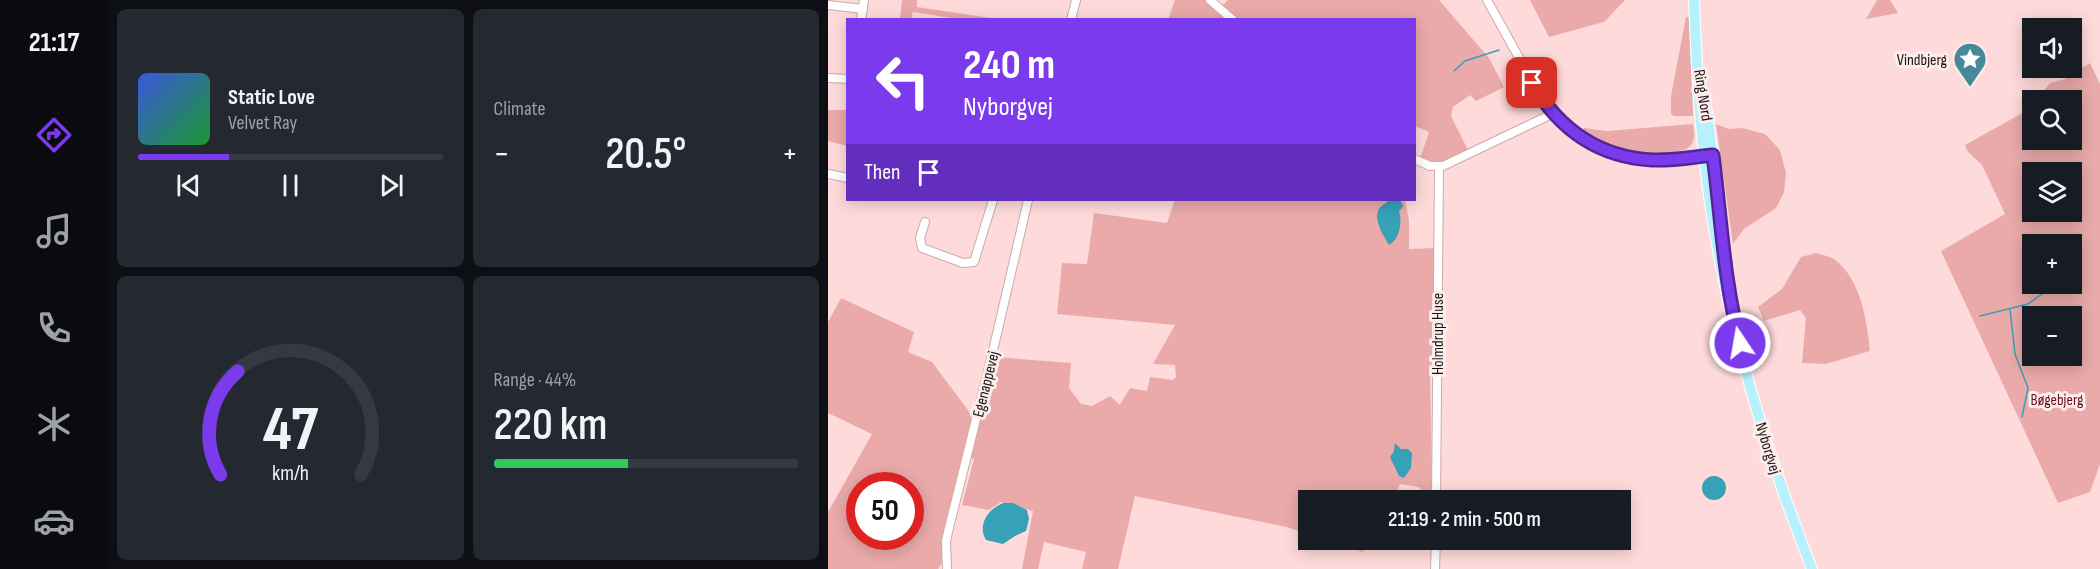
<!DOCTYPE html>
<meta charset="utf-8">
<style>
:root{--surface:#171b24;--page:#242831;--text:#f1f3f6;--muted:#9ea1a6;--line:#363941;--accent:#7c3aed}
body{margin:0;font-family:"Sofia Sans Condensed",sans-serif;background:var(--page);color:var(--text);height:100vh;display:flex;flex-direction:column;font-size:22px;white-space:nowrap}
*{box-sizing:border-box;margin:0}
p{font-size:20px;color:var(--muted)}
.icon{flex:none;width:33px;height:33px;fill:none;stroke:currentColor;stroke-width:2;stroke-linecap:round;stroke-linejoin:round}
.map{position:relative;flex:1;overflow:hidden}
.details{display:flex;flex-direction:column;gap:9px;padding:9px;background:#0d0f14;width:720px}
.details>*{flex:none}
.banner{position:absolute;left:18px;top:18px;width:570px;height:183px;border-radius:0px;box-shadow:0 3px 15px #0003;background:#7c3aed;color:#fff;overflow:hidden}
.tools{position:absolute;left:1194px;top:18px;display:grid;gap:12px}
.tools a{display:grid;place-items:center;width:60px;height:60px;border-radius:0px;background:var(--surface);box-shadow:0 3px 15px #0003;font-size:30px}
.speed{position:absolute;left:18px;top:472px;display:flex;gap:12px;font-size:30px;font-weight:700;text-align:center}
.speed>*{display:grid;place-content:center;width:78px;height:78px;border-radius:50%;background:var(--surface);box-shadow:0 3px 15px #0003;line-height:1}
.speed .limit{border:9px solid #d22;background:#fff;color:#111}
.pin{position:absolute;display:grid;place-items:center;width:51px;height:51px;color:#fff;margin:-26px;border-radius:12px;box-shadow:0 3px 9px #0006}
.me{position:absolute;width:66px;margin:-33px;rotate:348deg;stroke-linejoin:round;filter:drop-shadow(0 0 4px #0008)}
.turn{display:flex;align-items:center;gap:21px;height:126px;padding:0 18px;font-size:27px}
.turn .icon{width:78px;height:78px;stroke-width:2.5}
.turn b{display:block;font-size:42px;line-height:51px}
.then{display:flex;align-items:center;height:57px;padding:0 18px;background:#0003;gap:12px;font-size:22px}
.big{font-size:45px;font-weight:600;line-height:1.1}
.details .card{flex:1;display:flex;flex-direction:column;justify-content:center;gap:9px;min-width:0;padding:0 21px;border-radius:9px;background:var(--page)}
.details .dial{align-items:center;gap:0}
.dial svg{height:156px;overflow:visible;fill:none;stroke:var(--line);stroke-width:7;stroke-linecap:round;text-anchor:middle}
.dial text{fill:var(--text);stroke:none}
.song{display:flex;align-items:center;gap:18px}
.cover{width:72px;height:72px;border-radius:9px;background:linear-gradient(135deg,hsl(230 70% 55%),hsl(130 70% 35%))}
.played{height:6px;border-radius:3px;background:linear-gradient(90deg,var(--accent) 30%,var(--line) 30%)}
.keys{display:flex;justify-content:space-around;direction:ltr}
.heat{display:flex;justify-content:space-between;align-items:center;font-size:33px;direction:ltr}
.charge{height:9px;border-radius:4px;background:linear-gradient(90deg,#34c759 44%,var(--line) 0)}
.details .tiles{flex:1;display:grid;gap:9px;grid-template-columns:repeat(2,1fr)}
.trip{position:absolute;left:470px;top:490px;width:333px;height:60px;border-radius:0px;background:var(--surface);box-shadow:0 3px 15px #0003;font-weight:600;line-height:60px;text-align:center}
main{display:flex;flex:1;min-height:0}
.menu{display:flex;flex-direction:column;width:108px;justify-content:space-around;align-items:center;background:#090b0e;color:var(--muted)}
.menu .icon{width:42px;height:42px}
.menu .selected{color:var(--accent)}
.menu b{font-size:27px;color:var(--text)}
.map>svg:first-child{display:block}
.green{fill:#eaaaaa;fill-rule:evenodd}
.water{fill:#36a1b7}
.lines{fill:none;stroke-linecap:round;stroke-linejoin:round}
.stream{stroke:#36a1b7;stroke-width:1.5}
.minor-casing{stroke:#cbaaa9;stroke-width:10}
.major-casing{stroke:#fff;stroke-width:12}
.minor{stroke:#fff;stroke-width:8}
.major{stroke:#b8f1fe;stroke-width:10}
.route-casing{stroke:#51269a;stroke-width:15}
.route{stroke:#7c3aed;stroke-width:10}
.labels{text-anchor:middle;stroke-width:6;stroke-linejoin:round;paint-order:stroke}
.poi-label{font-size:16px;fill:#1e1313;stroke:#fdeeee;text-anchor:end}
.street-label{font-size:16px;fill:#1e1313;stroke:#fdeeee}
.park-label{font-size:16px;fill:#6c101e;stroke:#fdeeee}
</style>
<main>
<nav class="menu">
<b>21:17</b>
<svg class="icon selected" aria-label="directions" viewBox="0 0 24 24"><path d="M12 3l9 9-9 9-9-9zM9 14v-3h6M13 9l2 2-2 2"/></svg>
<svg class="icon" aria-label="music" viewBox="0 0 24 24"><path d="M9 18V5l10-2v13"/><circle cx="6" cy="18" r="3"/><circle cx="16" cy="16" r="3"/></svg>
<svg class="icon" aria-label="phone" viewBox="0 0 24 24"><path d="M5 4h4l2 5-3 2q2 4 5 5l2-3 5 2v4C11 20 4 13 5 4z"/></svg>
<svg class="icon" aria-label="climate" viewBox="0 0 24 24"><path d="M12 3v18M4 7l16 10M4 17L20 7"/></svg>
<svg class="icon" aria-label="car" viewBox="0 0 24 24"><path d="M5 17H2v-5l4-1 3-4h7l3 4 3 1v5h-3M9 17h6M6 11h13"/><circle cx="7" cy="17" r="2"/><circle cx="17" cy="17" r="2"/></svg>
</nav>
<section class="details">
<div class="tiles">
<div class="card">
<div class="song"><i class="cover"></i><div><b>Static Love</b><p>Velvet Ray</p></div></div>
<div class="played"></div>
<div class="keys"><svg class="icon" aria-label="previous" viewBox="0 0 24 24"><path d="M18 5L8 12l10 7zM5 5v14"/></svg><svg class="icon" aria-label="pause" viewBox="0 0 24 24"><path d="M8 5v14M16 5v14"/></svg><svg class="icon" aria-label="next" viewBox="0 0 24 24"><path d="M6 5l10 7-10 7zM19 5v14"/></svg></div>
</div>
<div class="card"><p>Climate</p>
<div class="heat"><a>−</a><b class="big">20.5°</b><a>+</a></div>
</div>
<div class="card dial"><svg viewBox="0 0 100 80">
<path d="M14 69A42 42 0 1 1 86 69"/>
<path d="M14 69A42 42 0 0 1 23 16" stroke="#7c3aed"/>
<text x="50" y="56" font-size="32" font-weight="700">47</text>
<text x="50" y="72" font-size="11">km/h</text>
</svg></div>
<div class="card"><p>Range · 44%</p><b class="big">220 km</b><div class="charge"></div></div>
</div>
</section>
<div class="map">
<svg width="1272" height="569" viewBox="0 0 1272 569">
<rect width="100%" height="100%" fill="#fedbda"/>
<path class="green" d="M74,0H89V7L163,18L228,19L137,20L85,12L83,19H72Z
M347,0H379L401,20H340Z
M400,0H611L661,58L676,87L648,101L642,95L625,107L623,116L640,150C619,162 616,169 592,159L601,132L587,126L586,20L409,19L394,6Z
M702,0H797L776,22L721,37Z
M1049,0H1062L1070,13L1038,19Z
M858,17H861L865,116H846L843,114V96Z
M1262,63L1272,84V464L1262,492L1230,503L1113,251L1177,214L1154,165L1140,152L1137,145L1200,110L1204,105V140H1244V100H1208L1222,83L1237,79ZM1204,172H1244V212H1204ZM1204,244H1244V284H1204ZM1204,316H1244V356H1204Z
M0,110H19V146L0,141Z
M865,124C866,131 868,140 862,146C859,150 854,150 850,151C818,160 783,148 755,133L756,128L779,131Z
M888,124L901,129L914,128L937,134L952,150L958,173L956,192L948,208L916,229L905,244Z
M347,200H577L581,220V249L607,248V368L602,367L604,501H593L594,491L591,487L572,484L565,501H480V534L459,527L307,496L290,569H254L258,552L216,542L210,569H194L205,511L173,502L161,510L134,505L146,459L141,457L167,357L243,363L241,388L253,404L264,406L282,396L292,405L302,388L319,391L322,377L345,380L348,377L347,365L325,364L347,325L229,314L234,263L259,264L266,213L339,223Z
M988,253C993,255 1001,256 1006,259C1033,279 1039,321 1042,351L998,364L974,363L978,318L972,310L936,321L930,307L954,289L973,257Z
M13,298L86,332L80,352L104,362L145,417L116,534L115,561L110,569H0V512L44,434L0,413V322ZM32,486H82V537H32Z
M498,540H537L535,552Z"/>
<path class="water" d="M561,200H572L575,206L571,212C575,222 571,240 561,245C556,236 546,222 550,211C552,205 558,204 561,200Z
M567,443L573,449H580L584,453L583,468L576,478L571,476L562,457L566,451Z
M874 488a12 12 0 1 1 24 0a12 12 0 1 1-24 0Z
M175,503H185L199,510L201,519L198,531L187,536L175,544L158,540C149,525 160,509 175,503Z"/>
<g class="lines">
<path class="stream" d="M626,71L637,61L671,50
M1202,273L1204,276
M1182,309L1187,354L1200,388L1194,417
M1152,316L1200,304L1218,291L1211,284"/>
<g class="minor-casing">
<path id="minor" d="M382,0L405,20
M659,0L714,99C741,135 781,160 827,160C846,160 864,157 882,155
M0,5L35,9
M33,20L36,0
M243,20L248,0
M0,78L20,79
M586,159L602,166H615L724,114
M0,174L20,178
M97,222L92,238L94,248L135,263L146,262L165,200
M608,501L611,167
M119,569L118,541L121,528L164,355L200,200
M607,569L608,540"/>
</g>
<g class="major-casing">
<path id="major" d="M866,0C868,52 870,103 876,155C891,296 932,437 984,569
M877,97L897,251"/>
</g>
<use href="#minor" class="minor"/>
<use href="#major" class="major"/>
</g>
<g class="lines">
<g class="route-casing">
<path id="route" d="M704,83C731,129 770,157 824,160C845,161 865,157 885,155C893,217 896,282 912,343"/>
</g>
<use href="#route" class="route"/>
</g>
<defs>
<g id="sight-pin" transform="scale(1.725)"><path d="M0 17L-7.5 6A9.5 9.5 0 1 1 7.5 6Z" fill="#468a99" stroke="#fdeeee"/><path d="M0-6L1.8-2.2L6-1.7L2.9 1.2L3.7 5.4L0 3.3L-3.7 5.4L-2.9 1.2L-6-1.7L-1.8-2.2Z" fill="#fff"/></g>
</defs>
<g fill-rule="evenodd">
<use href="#sight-pin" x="1142" y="59"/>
</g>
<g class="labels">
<g class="poi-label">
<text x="1119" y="65">Vindbjerg</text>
</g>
<g class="street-label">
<text transform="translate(876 95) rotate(81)" y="6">Ring Nord</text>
<text transform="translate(609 334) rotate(-90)" y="6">Holmdrup Huse</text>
<text transform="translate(157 384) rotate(-76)" y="6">Egenappevej</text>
<text transform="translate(941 448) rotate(73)" y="6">Nyborgvej</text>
</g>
<g class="park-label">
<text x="1229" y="405">Bøgebjerg</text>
</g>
</g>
</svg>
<div class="tools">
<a><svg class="icon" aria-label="sound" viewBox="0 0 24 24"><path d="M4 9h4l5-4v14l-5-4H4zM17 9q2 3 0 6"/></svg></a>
<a><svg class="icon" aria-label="search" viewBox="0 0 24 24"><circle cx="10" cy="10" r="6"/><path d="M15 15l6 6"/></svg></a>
<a><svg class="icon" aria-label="layers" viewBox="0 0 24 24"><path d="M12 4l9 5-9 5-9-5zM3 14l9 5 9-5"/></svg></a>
<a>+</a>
<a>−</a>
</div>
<div class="speed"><div class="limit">50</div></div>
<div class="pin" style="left:704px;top:83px;background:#d93025"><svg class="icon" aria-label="arrive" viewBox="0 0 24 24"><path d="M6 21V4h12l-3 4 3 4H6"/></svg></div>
<svg class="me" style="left:912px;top:343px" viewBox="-20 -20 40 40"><circle r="17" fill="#7c3aed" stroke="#fff" stroke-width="3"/><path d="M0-11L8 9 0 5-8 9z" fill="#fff"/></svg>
<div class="trip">21:19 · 2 min · 500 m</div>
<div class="banner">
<div class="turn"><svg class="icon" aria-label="left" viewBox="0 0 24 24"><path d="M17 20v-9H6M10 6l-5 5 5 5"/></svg><div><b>240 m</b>Nyborgvej</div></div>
<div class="then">Then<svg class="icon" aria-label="arrive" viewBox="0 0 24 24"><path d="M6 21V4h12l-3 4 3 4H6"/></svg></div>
</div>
</div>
</main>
